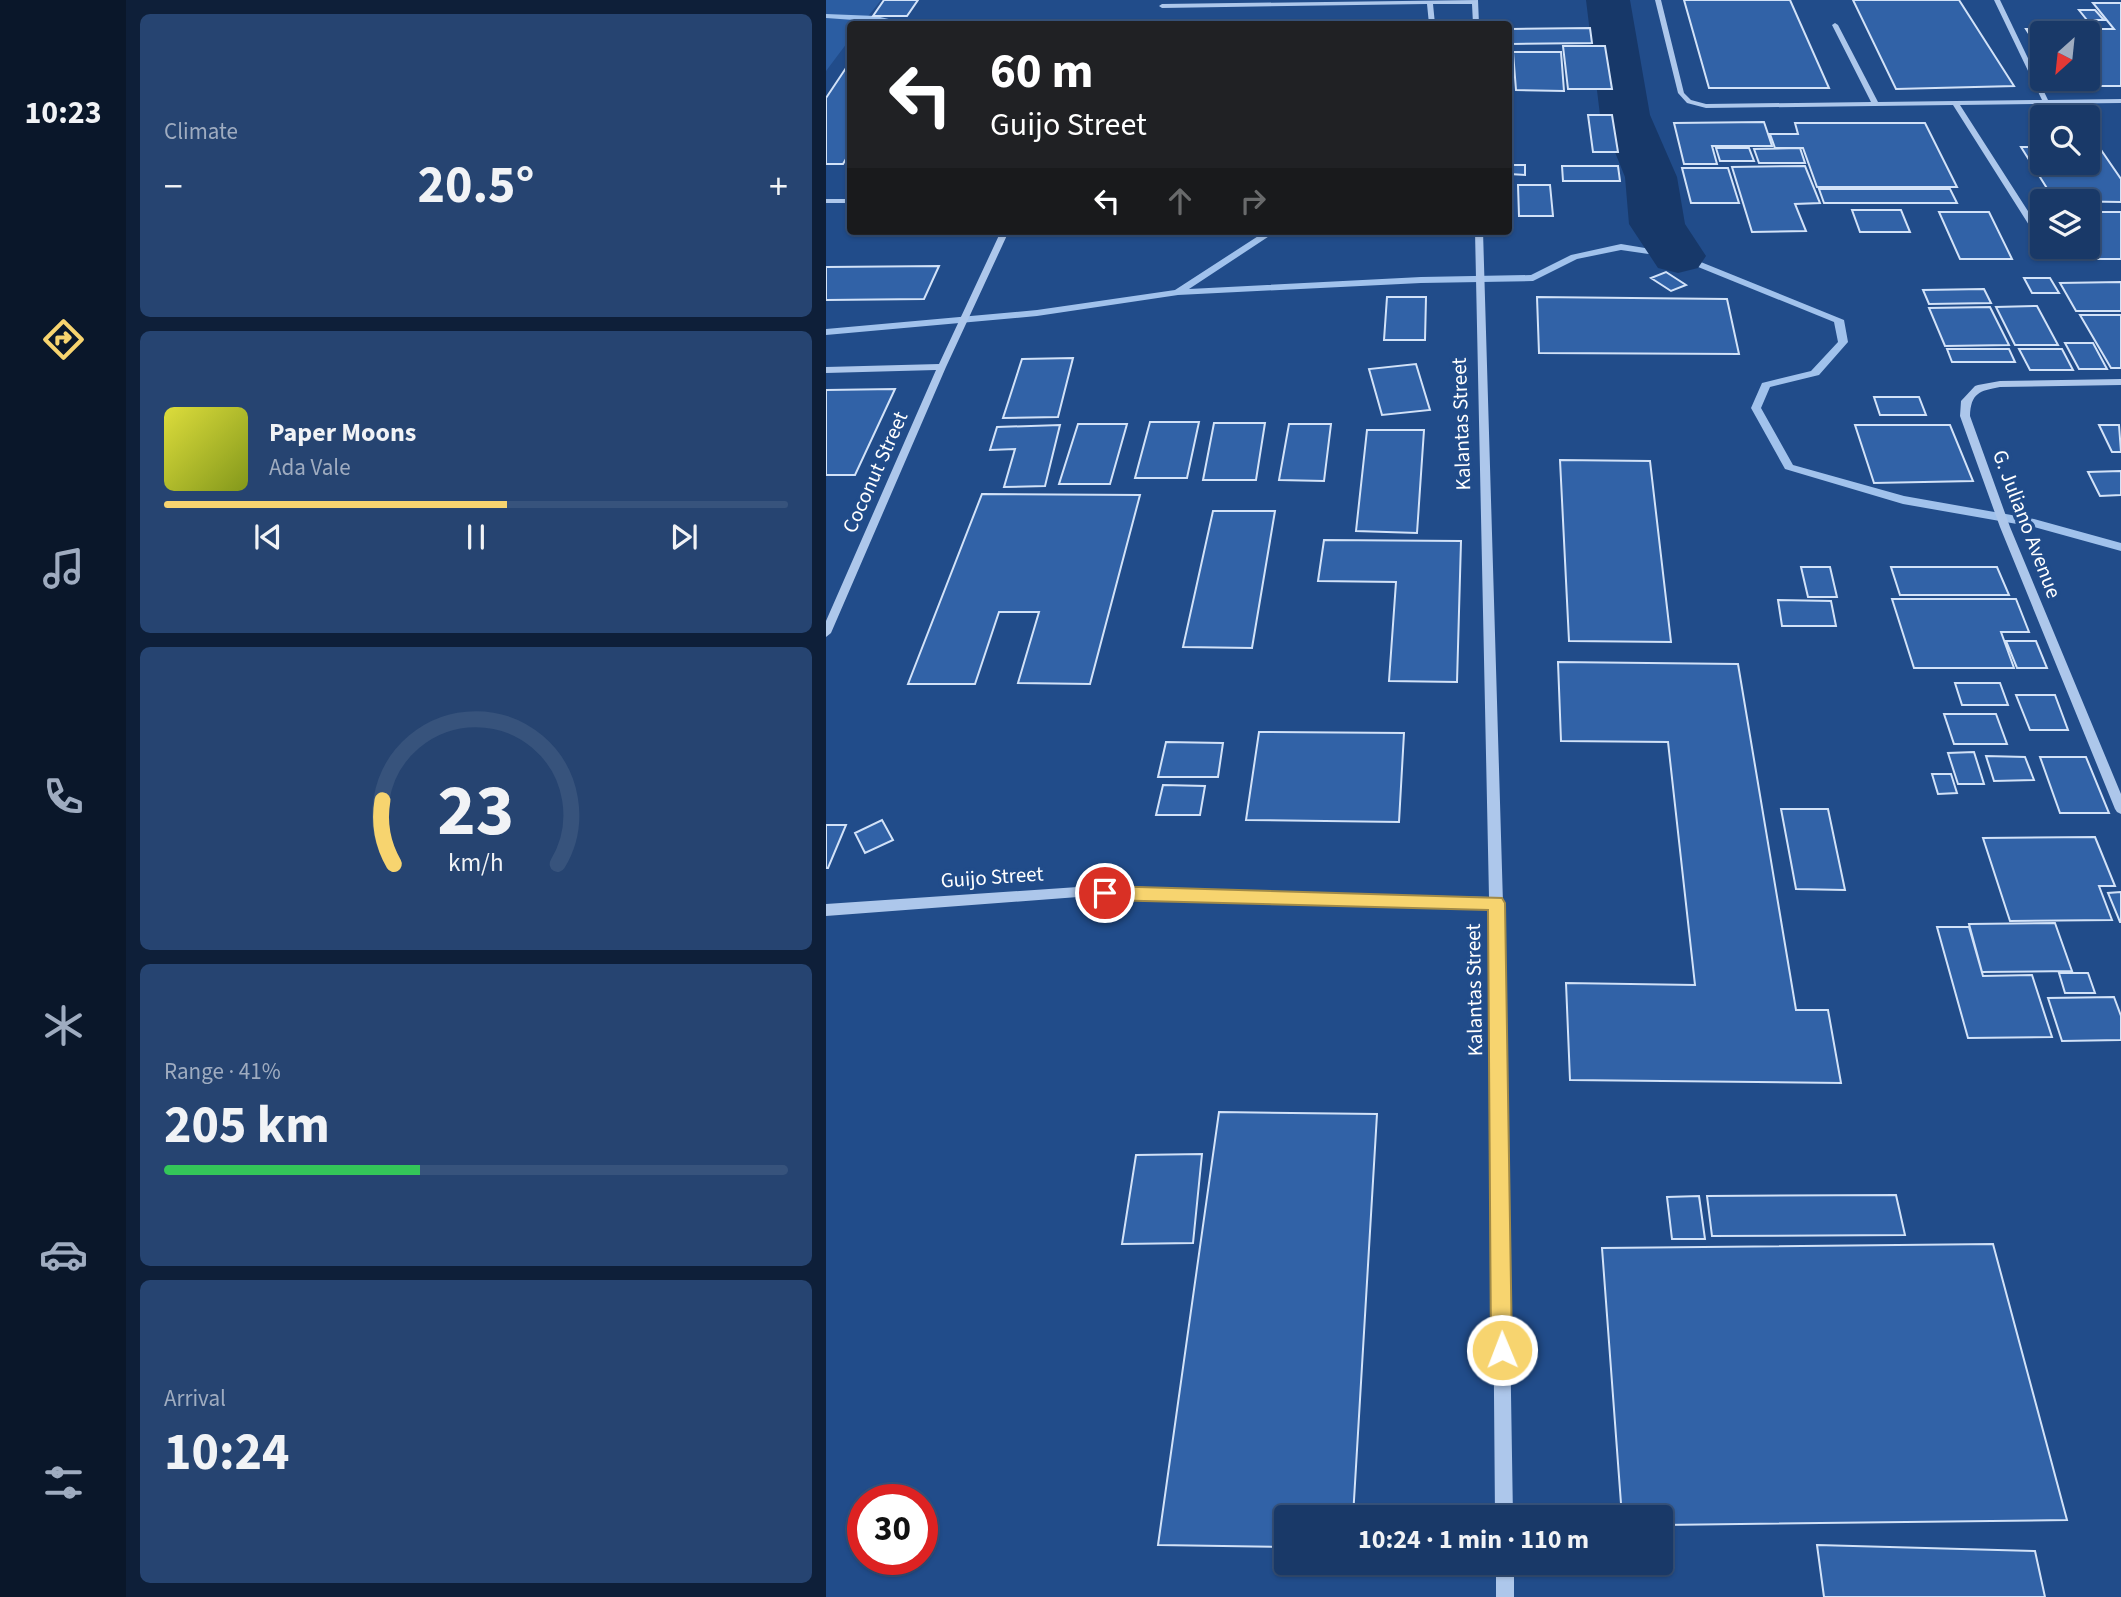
<!DOCTYPE html>
<meta charset="utf-8">
<style>
:root{--surface:#193968;--page:#264471;--text:#f1f3f6;--muted:#9facc0;--line:#37537c;--accent:#f7d46f}
body{margin:0;font-family:"Source Sans 3",sans-serif;background:var(--page);color:var(--text);height:100vh;display:flex;flex-direction:column;font-size:26px;white-space:nowrap}
*{box-sizing:border-box;margin:0}
p{font-size:23px;color:var(--muted)}
.icon{flex:none;width:38px;height:38px;fill:none;stroke:currentColor;stroke-width:2;stroke-linecap:round;stroke-linejoin:round}
.map{position:relative;flex:1;overflow:hidden}
.drawer{display:flex;flex-direction:column;gap:14px;padding:14px;background:#0e1f39;width:700px}
.drawer>*{flex:none}
.top-card{position:absolute;left:21px;top:21px;width:665px;height:214px;border-radius:7px;box-shadow:0 2px 5px #0004,0 0 0 2px var(--line);background:#202124;color:#fff;overflow:hidden}
.needle{width:46px;rotate:207deg}
.buttons{position:absolute;left:1204px;top:21px;display:grid;gap:14px}
.buttons a{display:grid;place-items:center;width:70px;height:70px;border-radius:7px;background:var(--surface);box-shadow:0 2px 5px #0004,0 0 0 2px var(--line);font-size:35px}
.speed{position:absolute;left:21px;top:1484px;display:flex;gap:14px;font-size:35px;font-weight:700;text-align:center}
.speed>*{display:grid;place-content:center;width:91px;height:91px;border-radius:50%;background:var(--surface);box-shadow:0 2px 5px #0004,0 0 0 2px var(--line);line-height:1}
.speed .limit{border:10px solid #d22;background:#fff;color:#111}
.pin{position:absolute;display:grid;place-items:center;width:60px;height:60px;color:#fff;margin:-30px;border:4px solid #fff;border-radius:50%;box-shadow:0 2px 7px #0007}
.me{position:absolute;width:77px;margin:-38px;rotate:359deg;stroke-linejoin:round;filter:drop-shadow(0 0 5px #0008)}
.turn{display:flex;align-items:center;gap:24px;height:147px;padding:0 28px;font-size:32px}
.turn .icon{width:91px;height:91px;stroke-width:2.5}
.turn b{display:block;font-size:49px;line-height:60px}
.lanes{display:flex;align-items:center;height:66px;padding:0 28px;background:#0003;justify-content:center;gap:35px;direction:ltr}
.lanes .off{opacity:.35}
.big{font-size:52px;font-weight:700;line-height:1.1}
.drawer .card{flex:1;display:flex;flex-direction:column;justify-content:center;gap:10px;min-width:0;padding:0 24px;border-radius:10px;background:var(--page)}
.drawer .dial{align-items:center;gap:0}
.dial svg{height:182px;overflow:visible;fill:none;stroke:var(--line);stroke-width:7;stroke-linecap:round;text-anchor:middle}
.dial text{fill:var(--text);stroke:none}
.song{display:flex;align-items:center;gap:21px}
.cover{width:84px;height:84px;border-radius:10px;background:linear-gradient(135deg,hsl(60 70% 55%),hsl(70 70% 35%))}
.played{height:7px;border-radius:4px;background:linear-gradient(90deg,var(--accent) 55%,var(--line) 55%)}
.keys{display:flex;justify-content:space-around;direction:ltr}
.heat{display:flex;justify-content:space-between;align-items:center;font-size:38px;direction:ltr}
.charge{height:10px;border-radius:5px;background:linear-gradient(90deg,#34c759 41%,var(--line) 0)}
.trip{position:absolute;left:448px;top:1505px;width:399px;height:70px;border-radius:7px;background:var(--surface);box-shadow:0 2px 5px #0004,0 0 0 2px var(--line);font-weight:700;line-height:70px;text-align:center}
main{display:flex;flex:1;min-height:0}
.tab-bar{display:flex;flex-direction:column;width:126px;justify-content:space-around;align-items:center;background:#0a172a;color:var(--muted)}
.tab-bar .icon{width:49px;height:49px}
.tab-bar .active{color:var(--accent)}
.tab-bar b{font-size:32px;color:var(--text)}
.map>svg:first-child{display:block}
.green{fill:#2b5da2}
.lines{fill:none;stroke-linecap:round;stroke-linejoin:round}
.stream{fill:#a1c2ec;fill-rule:evenodd}
.river{fill:#173869;fill-rule:evenodd}
.building{fill:#3162a7;stroke:#d2e2f8;stroke-width:2}
.minor{fill:#adc7eb;fill-rule:evenodd}
.route{fill:#f7d46f;stroke:#a18a48;stroke-width:2}
.labels{text-anchor:middle;stroke-width:7;stroke-linejoin:round;paint-order:stroke}
.street-label{font-size:21px;fill:#fff;stroke:#214c8a}
</style>
<main>
<nav class="tab-bar">
<b>10:23</b>
<svg class="icon active" aria-label="directions" viewBox="0 0 24 24"><path d="M12 3l9 9-9 9-9-9zM9 14v-3h6M13 9l2 2-2 2"/></svg>
<svg class="icon" aria-label="music" viewBox="0 0 24 24"><path d="M9 18V5l10-2v13"/><circle cx="6" cy="18" r="3"/><circle cx="16" cy="16" r="3"/></svg>
<svg class="icon" aria-label="phone" viewBox="0 0 24 24"><path d="M5 4h4l2 5-3 2q2 4 5 5l2-3 5 2v4C11 20 4 13 5 4z"/></svg>
<svg class="icon" aria-label="climate" viewBox="0 0 24 24"><path d="M12 3v18M4 7l16 10M4 17L20 7"/></svg>
<svg class="icon" aria-label="car" viewBox="0 0 24 24"><path d="M5 17H2v-5l4-1 3-4h7l3 4 3 1v5h-3M9 17h6M6 11h13"/><circle cx="7" cy="17" r="2"/><circle cx="17" cy="17" r="2"/></svg>
<svg class="icon" aria-label="filters" viewBox="0 0 24 24"><path d="M4 7h16M4 17h16"/><circle cx="9" cy="7" r="2"/><circle cx="15" cy="17" r="2"/></svg>
</nav>
<section class="drawer">
<div class="card"><p>Climate</p>
<div class="heat"><a>−</a><b class="big">20.5°</b><a>+</a></div>
</div>
<div class="card">
<div class="song"><i class="cover"></i><div><b>Paper Moons</b><p>Ada Vale</p></div></div>
<div class="played"></div>
<div class="keys"><svg class="icon" aria-label="previous" viewBox="0 0 24 24"><path d="M18 5L8 12l10 7zM5 5v14"/></svg><svg class="icon" aria-label="pause" viewBox="0 0 24 24"><path d="M8 5v14M16 5v14"/></svg><svg class="icon" aria-label="next" viewBox="0 0 24 24"><path d="M6 5l10 7-10 7zM19 5v14"/></svg></div>
</div>
<div class="card dial"><svg viewBox="0 0 100 80">
<path d="M14 69A42 42 0 1 1 86 69"/>
<path d="M14 69A42 42 0 0 1 9 41" stroke="#f7d46f"/>
<text x="50" y="56" font-size="32" font-weight="700">23</text>
<text x="50" y="72" font-size="11">km/h</text>
</svg></div>
<div class="card"><p>Range · 41%</p><b class="big">205 km</b><div class="charge"></div></div>
<div class="card"><p>Arrival</p><b class="big">10:24</b></div>
</section>
<div class="map">
<svg width="1295" height="1597" viewBox="0 0 1295 1597">
<rect width="100%" height="100%" fill="#214c8a"/>
<path class="green" d="M0,0H55L36,24H24V39L0,71Z"/>
<g class="lines">
<path class="stream" d="M0,14L50,16L84,24L0,18Z
M440,231H451L363,289L595,277L705,275L745,255L795,244L855,254L1018,320L1022,342L993,375L944,387L935,408L967,465L1078,496L1208,519L1295,543V551L1208,527L1077,504L959,469L925,408L936,383L985,371L1012,342L1008,322L850,258L795,250L751,259L707,281L595,283L352,295L211,316L0,335V329L211,310L349,290Z"/>
<path class="river" d="M760,0H804L824,115L851,177L859,224L880,256L872,268L852,273L832,268L803,224L799,177L774,115Z"/>
</g>
<path class="building" d="M58,0H92L81,16H47Z
M858,0H964L1003,88H883Z
M1027,0H1133L1188,86L1070,89Z
M1267,3H1295V86H1238L1233,79H1262V33H1216V54L1200,29H1288Z
M1253,10H1269L1278,20H1261Z
M409,21H453V24H408Z
M764,28L766,43L685,44V29Z
M737,46H779L786,89H742Z
M687,52H735L738,91L690,90Z
M24,62V152L17,164H0V98Z
M762,115H786L792,152H767Z
M938,122L946,146H886L891,164H858L848,123Z
M969,123H1099L1131,187H991L977,148H949L944,134H972Z
M1195,147H1216V163H1262V147H1273L1295,179V202L1229,201Z
M890,148H923L928,161H894Z
M974,148L979,163H933L928,149Z
M684,165H699V175L684,174Z
M736,166H792L794,181H737Z
M979,166L994,203L969,204L980,231L926,232L906,167Z
M856,168H902L913,203H865Z
M692,185H724L727,216H693Z
M993,189H1124L1131,203H998Z
M1026,210H1075L1084,232H1034Z
M1113,212H1163L1186,259H1134Z
M1262,212H1295V259H1247L1240,247H1262Z
M113,266L98,299L0,300V267Z
M840,272L860,285L845,291L825,278Z
M1198,278H1224L1233,293H1206Z
M1295,282V311H1250L1234,283Z
M1158,289L1165,303L1103,304L1097,290Z
M561,297H600L599,340H558Z
M711,297L901,299L913,354L713,353Z
M1211,306L1232,345H1189L1170,307Z
M1164,307L1183,345L1119,346L1103,308Z
M1254,315H1295V368H1285Z
M1239,343H1267L1281,369H1253Z
M1121,349H1183L1189,362H1126Z
M1193,349H1236L1247,370H1204Z
M247,358L232,417L177,418L196,359Z
M590,364L604,410L556,415L543,369Z
M69,389L29,475H0V390Z
M1048,397H1093L1100,415H1054Z
M324,422H373L361,478H309Z
M388,423H439L430,480H377Z
M252,424H301L284,484H233Z
M463,424H505L498,481L453,480Z
M234,425L219,486L178,487L189,449L164,450L171,427Z
M1029,425H1124L1147,481L1048,483Z
M1273,425H1293L1295,452H1286Z
M541,430H598L591,533L530,531Z
M734,460L824,461L845,642L743,641Z
M1295,471V495L1274,496L1262,472Z
M156,494L314,495L264,684L192,683L213,612H173L149,684H82Z
M387,511H449L426,648L357,647Z
M498,540L635,541L631,682L563,681L570,582L492,581Z
M975,567H1004L1011,597H982Z
M1065,567H1171L1183,595H1074Z
M1066,599H1190L1203,632H1175L1188,668H1088Z
M952,600L1005,601L1010,626H956Z
M1180,641H1210L1221,668H1191Z
M732,662L912,664L970,1010H1002L1015,1083L744,1080L740,983L869,985L842,742L735,741Z
M1129,683H1174L1182,705H1136Z
M1190,695H1229L1242,730H1204Z
M1118,714H1170L1181,744H1128Z
M433,732L578,733L573,822L420,820Z
M340,742L397,743L392,777H332Z
M1148,752L1158,784H1132L1122,753Z
M1160,756L1199,757L1208,780L1168,781Z
M1214,757H1260L1283,813H1234Z
M1106,774H1125L1131,793L1112,794Z
M337,785L379,786L374,815H330Z
M955,809H1002L1019,890L970,889Z
M56,820L67,840L39,853L29,833Z
M0,825H20L2,868H0Z
M1269,837L1289,886H1273L1286,920L1184,921L1157,838Z
M1295,892V922H1294L1282,893Z
M1229,923L1246,971L1156,972L1143,924Z
M1111,927H1143L1157,976L1206,975L1226,1037L1142,1038Z
M1233,973H1262L1269,993H1239Z
M1288,997L1295,1016V1040L1236,1041L1222,998Z
M393,1112L551,1114L527,1517H460V1547L332,1545Z
M376,1154L367,1243L296,1244L310,1155Z
M1070,1195L1079,1235L886,1236L881,1196Z
M873,1196L879,1239H846L841,1197Z
M1167,1244L1241,1520L835,1525V1517H796L776,1248Z
M991,1545L1209,1551L1219,1597H998Z"/>
<g class="lines">
<path class="minor" d="M652,0L653,24H647L646,4H607L609,24H603L601,4L336,8L333,6L336,4Z
M829,0H835L858,93L865,100L880,104L1045,102L1006,25L1009,23L1012,25L1052,102L1216,100L1168,0H1174L1222,100L1295,99V103L1134,105L1216,233L1212,235L1208,233L1127,105L880,108L861,103L852,93Z
M0,199H24V203H0Z
M175,231H183L120,367L5,633L0,637V621L110,370L0,373V367L113,364Z
M649,231H657L677,903L687,1517H669L664,908L252,897L0,916V904L252,887L663,897Z
M1295,379V385L1174,387C1153,391 1145,393 1144,416L1184,527L1295,794V814L1291,812L1289,809L1174,527L1134,416L1135,401L1149,386L1152,385L1174,381Z
M670,1563H688V1597H670Z"/>
</g>
<path class="route" d="M279,886L676,898L679,903L686,1350L683,1358L676,1361L668,1358L665,1350L662,910L279,900L274,898L271,893L274,888Z"/>
<g class="labels">
<g class="street-label">
<text transform="translate(635 424) rotate(-92)" y="7">Kalantas Street</text>
<text transform="translate(49 472) rotate(-66)" y="7">Coconut Street</text>
<text transform="translate(1201 524) rotate(69)" y="7">G. Juliano Avenue</text>
<text transform="translate(166 877) rotate(-4)" y="7">Guijo Street</text>
<text transform="translate(648 990) rotate(-91)" y="7">Kalantas Street</text>
</g>
</g>
</svg>
<div class="buttons">
<a><svg class="needle" viewBox="-14 -14 28 28"><path d="M0-13l5 13h-10z" fill="#e53935"/><path d="M0 13l5-13h-10z" fill="#9facc0"/></svg></a>
<a><svg class="icon" aria-label="search" viewBox="0 0 24 24"><circle cx="10" cy="10" r="6"/><path d="M15 15l6 6"/></svg></a>
<a><svg class="icon" aria-label="layers" viewBox="0 0 24 24"><path d="M12 4l9 5-9 5-9-5zM3 14l9 5 9-5"/></svg></a>
</div>
<div class="speed"><div class="limit">30</div></div>
<div class="pin" style="left:279px;top:893px;background:#d93025"><svg class="icon" aria-label="arrive" viewBox="0 0 24 24"><path d="M6 21V4h12l-3 4 3 4H6"/></svg></div>
<svg class="me" style="left:676px;top:1350px" viewBox="-20 -20 40 40"><circle r="17" fill="#f7d46f" stroke="#fff" stroke-width="3"/><path d="M0-11L8 9 0 5-8 9z" fill="#fff"/></svg>
<div class="trip">10:24 · 1 min · 110 m</div>
<div class="top-card">
<div class="turn"><svg class="icon" aria-label="left" viewBox="0 0 24 24"><path d="M17 20v-9H6M10 6l-5 5 5 5"/></svg><div><b>60 m</b>Guijo Street</div></div>
<div class="lanes"><svg class="icon" aria-label="left" viewBox="0 0 24 24"><path d="M17 20v-9H6M10 6l-5 5 5 5"/></svg><svg class="icon off" aria-label="ahead" viewBox="0 0 24 24"><path d="M12 20V5M6 11l6-6 6 6"/></svg><svg class="icon off" aria-label="right" viewBox="0 0 24 24"><path d="M7 20v-9h11M14 6l5 5-5 5"/></svg></div>
</div>
</div>
</main>
